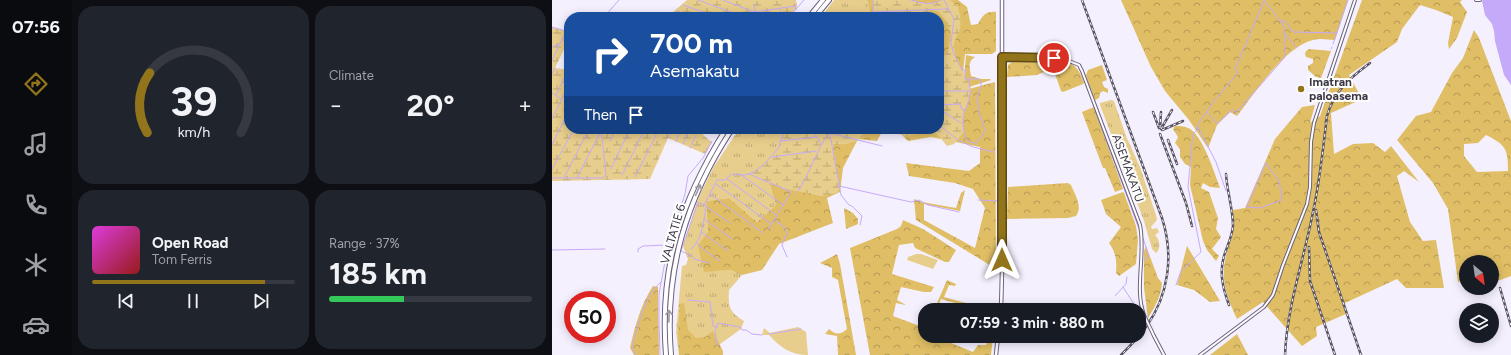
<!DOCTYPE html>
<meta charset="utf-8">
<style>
:root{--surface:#171b24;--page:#20242c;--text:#f1f3f6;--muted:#9ea1a6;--line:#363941;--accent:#92741a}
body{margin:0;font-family:Figtree,sans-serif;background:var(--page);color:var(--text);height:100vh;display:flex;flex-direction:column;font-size:15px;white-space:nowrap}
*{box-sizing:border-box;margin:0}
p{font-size:13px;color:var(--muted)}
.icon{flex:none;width:22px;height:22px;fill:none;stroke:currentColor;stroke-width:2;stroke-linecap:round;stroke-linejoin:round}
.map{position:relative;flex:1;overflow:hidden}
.drawer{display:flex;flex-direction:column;gap:6px;padding:6px;background:#0d0f14;width:480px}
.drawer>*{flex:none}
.guide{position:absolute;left:12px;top:12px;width:380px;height:122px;border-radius:16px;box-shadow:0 2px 10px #0003;background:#1a4fa0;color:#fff;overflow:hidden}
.needle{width:26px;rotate:151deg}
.tools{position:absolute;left:907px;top:255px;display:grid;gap:8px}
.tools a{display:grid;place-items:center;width:40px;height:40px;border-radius:50%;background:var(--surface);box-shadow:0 2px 10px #0003;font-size:20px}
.speed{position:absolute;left:12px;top:291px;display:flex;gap:8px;font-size:20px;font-weight:700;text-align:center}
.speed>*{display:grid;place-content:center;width:52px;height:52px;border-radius:50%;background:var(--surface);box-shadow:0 2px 10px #0003;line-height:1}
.speed .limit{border:6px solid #d22;background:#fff;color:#111}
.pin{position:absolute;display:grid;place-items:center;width:34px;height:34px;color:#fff;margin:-17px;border:2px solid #fff;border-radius:50%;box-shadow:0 1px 4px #0007}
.me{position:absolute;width:44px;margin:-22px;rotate:0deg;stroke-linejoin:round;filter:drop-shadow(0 0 3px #0008)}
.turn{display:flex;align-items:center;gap:14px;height:84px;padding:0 20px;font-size:18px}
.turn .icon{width:52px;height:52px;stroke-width:2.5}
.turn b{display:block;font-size:28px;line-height:34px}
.then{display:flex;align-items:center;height:38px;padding:0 20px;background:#0003;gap:8px;font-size:15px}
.big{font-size:30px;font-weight:700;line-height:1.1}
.drawer .tile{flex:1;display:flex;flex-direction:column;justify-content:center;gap:6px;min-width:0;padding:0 14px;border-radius:16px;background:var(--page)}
.drawer .dial{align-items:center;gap:0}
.dial svg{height:104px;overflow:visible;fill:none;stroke:var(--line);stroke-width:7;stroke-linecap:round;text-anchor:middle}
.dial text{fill:var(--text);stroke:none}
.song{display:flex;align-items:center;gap:12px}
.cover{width:48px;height:48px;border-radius:6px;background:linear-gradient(135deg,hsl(300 70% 55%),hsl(0 70% 35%))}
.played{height:4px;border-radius:2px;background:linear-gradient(90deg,var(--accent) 85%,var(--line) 85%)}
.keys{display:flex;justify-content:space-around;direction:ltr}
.heat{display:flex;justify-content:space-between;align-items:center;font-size:22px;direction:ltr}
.charge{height:6px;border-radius:3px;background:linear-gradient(90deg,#34c759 37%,var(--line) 0)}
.drawer .tiles{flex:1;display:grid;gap:6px;grid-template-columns:repeat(2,1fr)}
.trip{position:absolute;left:366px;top:303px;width:228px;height:40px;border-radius:16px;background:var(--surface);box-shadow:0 2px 10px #0003;font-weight:700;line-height:40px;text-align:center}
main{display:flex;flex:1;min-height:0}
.tab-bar{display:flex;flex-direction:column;width:72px;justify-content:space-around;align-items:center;background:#090b0e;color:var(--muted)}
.tab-bar .icon{width:28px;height:28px}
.tab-bar .on{color:var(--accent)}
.tab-bar b{font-size:18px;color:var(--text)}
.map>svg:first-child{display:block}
.grass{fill:url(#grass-tufts)}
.forest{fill:url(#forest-crowns);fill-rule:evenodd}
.wetland{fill:url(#wetland-marsh)}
.pitch{fill:#e8ce8c}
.water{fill:#c6aafa}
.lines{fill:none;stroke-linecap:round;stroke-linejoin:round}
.stream{stroke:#c6aafa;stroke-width:1}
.tertiary-casing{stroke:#6c627f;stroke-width:4}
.secondary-casing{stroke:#6c627f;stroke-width:4.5}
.motorway-casing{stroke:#6c627f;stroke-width:6}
.tertiary{stroke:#fff;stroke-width:2}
.secondary{stroke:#fff;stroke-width:2.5}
.motorway{stroke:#fff;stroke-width:4}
.rail-casing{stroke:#595462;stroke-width:2.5}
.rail{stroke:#fff;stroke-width:1;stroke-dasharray:3;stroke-linecap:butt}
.tertiary-bridge-casing{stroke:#6c627f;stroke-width:4;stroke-linecap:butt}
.tertiary-bridge{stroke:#fff;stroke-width:2}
.oneway{stroke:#9d9aa2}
.route-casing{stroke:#5f4b11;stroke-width:10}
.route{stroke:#92741a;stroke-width:7}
.poi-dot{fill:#92741a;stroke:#fff;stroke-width:1.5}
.labels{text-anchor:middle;stroke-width:4;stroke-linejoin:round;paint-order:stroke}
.poi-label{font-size:12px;font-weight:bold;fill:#3b3644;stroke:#fff;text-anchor:start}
.street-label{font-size:12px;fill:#3b3644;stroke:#fff}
</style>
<main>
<nav class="tab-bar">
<b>07:56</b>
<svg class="icon on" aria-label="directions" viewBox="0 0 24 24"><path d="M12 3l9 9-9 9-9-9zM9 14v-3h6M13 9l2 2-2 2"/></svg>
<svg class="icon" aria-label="music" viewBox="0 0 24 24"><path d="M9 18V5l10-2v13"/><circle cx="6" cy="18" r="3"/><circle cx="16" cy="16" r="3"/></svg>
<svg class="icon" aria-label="phone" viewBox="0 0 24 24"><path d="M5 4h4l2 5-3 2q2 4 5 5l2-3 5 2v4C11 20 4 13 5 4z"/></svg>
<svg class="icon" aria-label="climate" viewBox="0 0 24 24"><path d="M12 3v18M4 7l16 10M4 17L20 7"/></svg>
<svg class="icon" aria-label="car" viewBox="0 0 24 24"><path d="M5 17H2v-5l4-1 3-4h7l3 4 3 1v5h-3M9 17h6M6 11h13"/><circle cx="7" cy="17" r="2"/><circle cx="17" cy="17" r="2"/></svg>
</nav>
<section class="drawer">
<div class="tiles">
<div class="tile dial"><svg viewBox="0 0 100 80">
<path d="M14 69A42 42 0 1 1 86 69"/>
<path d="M14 69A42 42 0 0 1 16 23" stroke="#92741a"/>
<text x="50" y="56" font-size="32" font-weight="700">39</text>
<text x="50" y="72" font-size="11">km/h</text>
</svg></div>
<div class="tile"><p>Climate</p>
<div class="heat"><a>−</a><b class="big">20°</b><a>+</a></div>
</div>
<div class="tile">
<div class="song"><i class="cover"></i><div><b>Open Road</b><p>Tom Ferris</p></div></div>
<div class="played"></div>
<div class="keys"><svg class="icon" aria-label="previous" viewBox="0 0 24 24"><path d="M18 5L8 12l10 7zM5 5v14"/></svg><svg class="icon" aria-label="pause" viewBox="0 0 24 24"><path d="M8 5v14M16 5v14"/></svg><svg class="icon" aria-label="next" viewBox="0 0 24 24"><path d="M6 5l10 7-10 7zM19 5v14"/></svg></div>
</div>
<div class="tile"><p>Range · 37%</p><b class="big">185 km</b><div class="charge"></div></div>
</div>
</section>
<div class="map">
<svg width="959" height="355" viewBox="0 0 959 355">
<defs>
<pattern id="grass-tufts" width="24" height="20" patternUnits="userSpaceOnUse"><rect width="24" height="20" fill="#e8ce8c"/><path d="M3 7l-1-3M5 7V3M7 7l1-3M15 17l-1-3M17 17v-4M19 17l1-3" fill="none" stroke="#bda874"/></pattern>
<pattern id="forest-crowns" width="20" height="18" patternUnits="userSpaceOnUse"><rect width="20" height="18" fill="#e0be65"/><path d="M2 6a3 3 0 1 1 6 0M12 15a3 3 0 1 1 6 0" fill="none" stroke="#b79b55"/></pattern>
<pattern id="wetland-marsh" width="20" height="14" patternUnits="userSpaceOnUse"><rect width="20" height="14" fill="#e8ce8c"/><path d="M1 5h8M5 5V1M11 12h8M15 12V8" fill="none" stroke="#bda874"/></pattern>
</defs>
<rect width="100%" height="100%" fill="#f5f0fe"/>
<path class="grass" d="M282,0H315L319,17H269Z
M559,100L562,101L574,136L588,167L604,215L605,220L599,227L600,229L605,228L607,232L603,235C608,239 609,249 604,253L600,249L592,221L548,105V103Z
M187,129H234L236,150L215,175L224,205L205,222L177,198L154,201L156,232L152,271L178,270L190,275L177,290C176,307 177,312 192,321L189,329L164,347L168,355H127L124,332L130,266L134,265L136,259L131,246L146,199L161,168Z"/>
<path class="forest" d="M315,0H406L415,7L419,25L426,24C431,15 434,11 444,12V51L440,54H413L409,91L443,82L444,265L441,267L364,220L362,199L370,202L404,208L409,193L413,190L408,211L372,204V220L423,248L433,208L421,189L403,183L357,176L354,163L417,171L428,163V147L379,137L356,141L348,133L331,130L325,141L306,139L291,168L288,192L275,198L281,223L227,244L210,270L190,275L178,270L152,272L146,245L156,232L154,201L177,198L205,222L224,205L215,175L236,150L234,129H387V17H319Z
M569,0H796L783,40C776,40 768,38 761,40C732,47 703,93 685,116L678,112L665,125L656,148L637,120L613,91L599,67Z
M810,0H910L908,2L915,12L905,38L897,49L896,43L901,17L884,10L868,5L850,29L845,42L797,75L810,99L779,113L782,154L801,144L821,143L833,152L839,146L867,182L852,171L845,176L858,222L871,241L884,240L892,288H854L845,279L793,303L794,314L764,327L765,336L750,346L711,302L685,319C675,297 668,281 674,256C678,238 682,229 681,210L693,208L723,139L750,107L763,105L758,123L768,116Z
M922,30L927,38L959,121V276L940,283V262H914V280L906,282L896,209L881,183L845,140L864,116L879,112L900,73L911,58ZM934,135C954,145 956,149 956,171L925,172L912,156V144L926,143Z
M757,49L779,51L769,78L764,77L756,70V66L761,63V59L754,57L753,54L754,51Z
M414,55L423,57C415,62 418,69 419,76L429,79H438L439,80L411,89Z
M501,61C520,61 526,65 532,83L531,84L511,92L509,91L499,62Z
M460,62L494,63L497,70L485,75L455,77L456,65Z
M550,65L555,80L550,82L552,87L556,89V93L551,91L548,93L547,98L543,100L535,79L534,75L536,70Z
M542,107L571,189L563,192L553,168H551L530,112Z
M623,126C627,126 632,126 636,128C650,133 663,174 668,188L658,187L651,183L649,188L657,192L666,218L664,229L669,237L660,249L667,256L664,261L655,250L651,241L638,185L639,167L633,164L628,157V149L623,143L626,137L621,129Z
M516,183L519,185C523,195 531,206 524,216L516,218L455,219L456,187Z
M571,192L572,193L584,226L586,240L584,264L567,276L564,273C565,261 564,253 557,243L569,227L554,214L549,200Z
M292,208L301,213L306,219V224L294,229Z
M351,220L371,229L404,250L397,262H393L363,248L361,243L347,245L340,274L382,287L379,292H372L349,287L345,300L354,305L344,303L341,316L373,328V336H398L399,343L421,352L426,345H434L437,336H441L439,355H318L298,248L345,229L349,226Z
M594,246L606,278L610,283C609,296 603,307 596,318L592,288V251Z
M635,246L668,301L658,302L642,290L625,285Z
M285,254L288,264L304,355H286L285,336L273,334L277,329C284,335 288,335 295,329L286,280L280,277V268L268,263Z
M395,280L404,284L403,286L397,285L392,297L414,303H424L427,310H420L417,307L389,299L385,310H382Z
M101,286L106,287L107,355H82L78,348C83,326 89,304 101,286Z
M132,303L136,330L144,338L153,337L161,331L171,351V355H127L126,333L128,304Z
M685,334L696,355H658Z"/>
<path class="wetland" d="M135,0H244L245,7L237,17H115Z
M321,0H359L368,3H381L389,0H398L406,7C408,15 410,24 407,32C405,36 402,41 402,46C402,55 406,62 410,70H414L413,79H416C417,84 419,90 418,95C415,112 408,113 412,132L402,144L395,146L385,134L378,131L355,136L327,129H387V66L397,48L399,33L393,20L386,11L377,10L367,17H321Z
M0,27L17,32V39L3,68L17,70V129H154L151,135L160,142L153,154L116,138L98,179L0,181Z
M227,129H315L305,141L295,144L282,145L281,148L288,188L285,193L269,196L230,188L196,173C206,171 222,157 226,149C229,143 227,135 227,129Z"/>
<path class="pitch" d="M364,254H369L386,260L381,269L355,260L356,257Z
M246,327L254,332L256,355C238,355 228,347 217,335H210L212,328L218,333Z"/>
<path class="water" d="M931,0H959V85L952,75L943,41L942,31L940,24L933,15L930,1Z"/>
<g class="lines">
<path class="stream" d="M146,0L192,17
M171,0L202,12L243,6L244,10
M321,0V17
M359,0C368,3 380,6 389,0
M392,0L402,19L399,42L401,52L410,70H414L413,79H416C417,84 419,90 418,95C415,111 408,112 412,132C413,140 415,142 424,143L431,135L433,130C429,117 424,109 426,94C427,88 432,85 427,79H416
M202,4L204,17
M131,5L165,17
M228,9L229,17
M216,10L217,17
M125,11L140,17
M321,12L396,9
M52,17L67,0
M237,17L252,0
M729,21H733L741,32L785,33
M0,27L17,32
M732,33L745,48
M781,44L796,0
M0,47L7,44
M779,49L780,47
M0,60L14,31
M0,74L3,68
M387,91H418
M0,93L9,99
M4,95L16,70
M387,105L408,104L409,108L412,110
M387,109L409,123
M543,110L587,229
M655,112L665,124L681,109L684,113L733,57L732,26L712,0
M0,119L17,84
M387,125L406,140L421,147L442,152
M646,127L664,162L674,191
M260,129L269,144
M277,129L289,195L297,205L300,206L310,216L308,225
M283,129L284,134
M165,133L168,129
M278,133L330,146
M116,137L120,129
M58,141L64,129
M124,141L129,129
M228,141L264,137
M131,144L138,129
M0,145L17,110
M138,148L144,135
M220,157L264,151
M714,163L727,181L730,200L708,208L695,207Z
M0,169L22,129
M59,169L78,129
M188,174L231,205
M197,174L239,192L216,230
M70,175L93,129
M83,177L107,129
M0,178H51L54,175L49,129
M12,178L37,129
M25,178L49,131
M175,179L224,215
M164,184L219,224
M287,186L359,202L367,200L376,205L407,212
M246,191C258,173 264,152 276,134H278
M158,194L211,233
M426,200L447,201
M152,205L165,180H173L180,174L193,175L202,172L211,165L226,149L233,129
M152,219L180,239
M223,220L232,227L235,233L230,245L235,257
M149,232L176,251
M591,238L597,256L592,260
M145,244L168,261
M139,249C150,241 152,220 154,207
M0,250L53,249
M86,252V249L91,246L116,245
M157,263L142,259L140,256L129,251L146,202L152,205L178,223
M624,285L629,271L649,252L636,187L641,134L645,130L646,124L662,101L686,73L683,69L712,1
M571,287L582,304
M563,296L574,284L575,277
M136,300L158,302L161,326L165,327
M217,334L249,329
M165,346L163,331L166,323L188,327L190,330H194L200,334L210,335
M84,355L80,347C87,325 91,297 109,282
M108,355L107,320V294L116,245L133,194L136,176L151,158L160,141"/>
<g class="tertiary-casing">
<path id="tertiary" d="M924,0H928
M450,57L512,59L527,65L530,71L588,225C594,255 582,288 592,315
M602,336L612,355
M648,355L712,307L721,295L731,265L755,204L758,187L759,142L762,123L803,0"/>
</g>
<g class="secondary-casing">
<path id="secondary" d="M449,310L450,272V0
M444,355L446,336"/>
</g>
<g class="motorway-casing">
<path id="motorway" d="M257,17L271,0
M263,17L277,0
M114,355C107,268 128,202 174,129
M119,355C112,271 134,199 180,129"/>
</g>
<use href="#tertiary" class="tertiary"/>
<use href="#secondary" class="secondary"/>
<use href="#motorway" class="motorway"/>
<g class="rail-casing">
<path id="rail" d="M530,0L610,218C622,255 617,295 594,327C587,337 578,346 569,355
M601,112L607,128
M608,128L609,112
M609,129L620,110
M610,130L631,121
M608,134L634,203L640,226
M616,140L625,164
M674,174C675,191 681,209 681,226C680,237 675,246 672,256C667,273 671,289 677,305
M764,210L767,232L809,355
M757,247L758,281L783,355
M948,288L959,326
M733,355C735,306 752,259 761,212C768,180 771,148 775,116C782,91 798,78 818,63"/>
</g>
<use href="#rail" class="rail"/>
<g class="tertiary-bridge-casing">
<path id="tertiary-bridge" d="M592,315L602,336"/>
</g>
<use href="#tertiary-bridge" class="tertiary-bridge"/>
</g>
<defs><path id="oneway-shaft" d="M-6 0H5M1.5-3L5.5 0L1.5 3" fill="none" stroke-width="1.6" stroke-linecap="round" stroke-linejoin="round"/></defs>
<g class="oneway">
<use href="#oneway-shaft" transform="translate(146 190) rotate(-66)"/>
<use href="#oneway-shaft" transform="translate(117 316) rotate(-89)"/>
</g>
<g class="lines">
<g class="route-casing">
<path id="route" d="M450,260V57L502,58"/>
</g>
<use href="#route" class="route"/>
</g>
<circle class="poi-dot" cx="749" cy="89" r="4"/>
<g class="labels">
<g class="poi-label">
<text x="757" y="86">Imatran<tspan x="757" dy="14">paloasema</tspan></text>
</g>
<g class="street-label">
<text transform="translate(576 168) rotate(70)" y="4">ASEMAKATU</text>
<text transform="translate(121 234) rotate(-74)" y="4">VALTATIE 6</text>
</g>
</g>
</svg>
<div class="tools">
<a><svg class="needle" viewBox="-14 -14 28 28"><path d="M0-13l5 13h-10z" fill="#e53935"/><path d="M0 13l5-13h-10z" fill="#9ea1a6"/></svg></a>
<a><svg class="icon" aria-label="layers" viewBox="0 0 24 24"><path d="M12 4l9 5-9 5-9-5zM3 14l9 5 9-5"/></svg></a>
</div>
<div class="speed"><div class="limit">50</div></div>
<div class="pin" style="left:502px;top:58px;background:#d93025"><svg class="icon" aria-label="arrive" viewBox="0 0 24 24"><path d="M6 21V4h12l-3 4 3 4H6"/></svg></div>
<svg class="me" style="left:450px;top:260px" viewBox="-20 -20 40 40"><path d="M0-17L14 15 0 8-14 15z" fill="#92741a" stroke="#fff" stroke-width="4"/></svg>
<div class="trip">07:59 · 3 min · 880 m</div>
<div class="guide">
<div class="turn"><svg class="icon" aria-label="right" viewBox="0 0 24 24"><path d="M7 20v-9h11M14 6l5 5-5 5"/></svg><div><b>700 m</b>Asemakatu</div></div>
<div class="then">Then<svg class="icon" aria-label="arrive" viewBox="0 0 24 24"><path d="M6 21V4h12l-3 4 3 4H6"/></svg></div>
</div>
</div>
</main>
